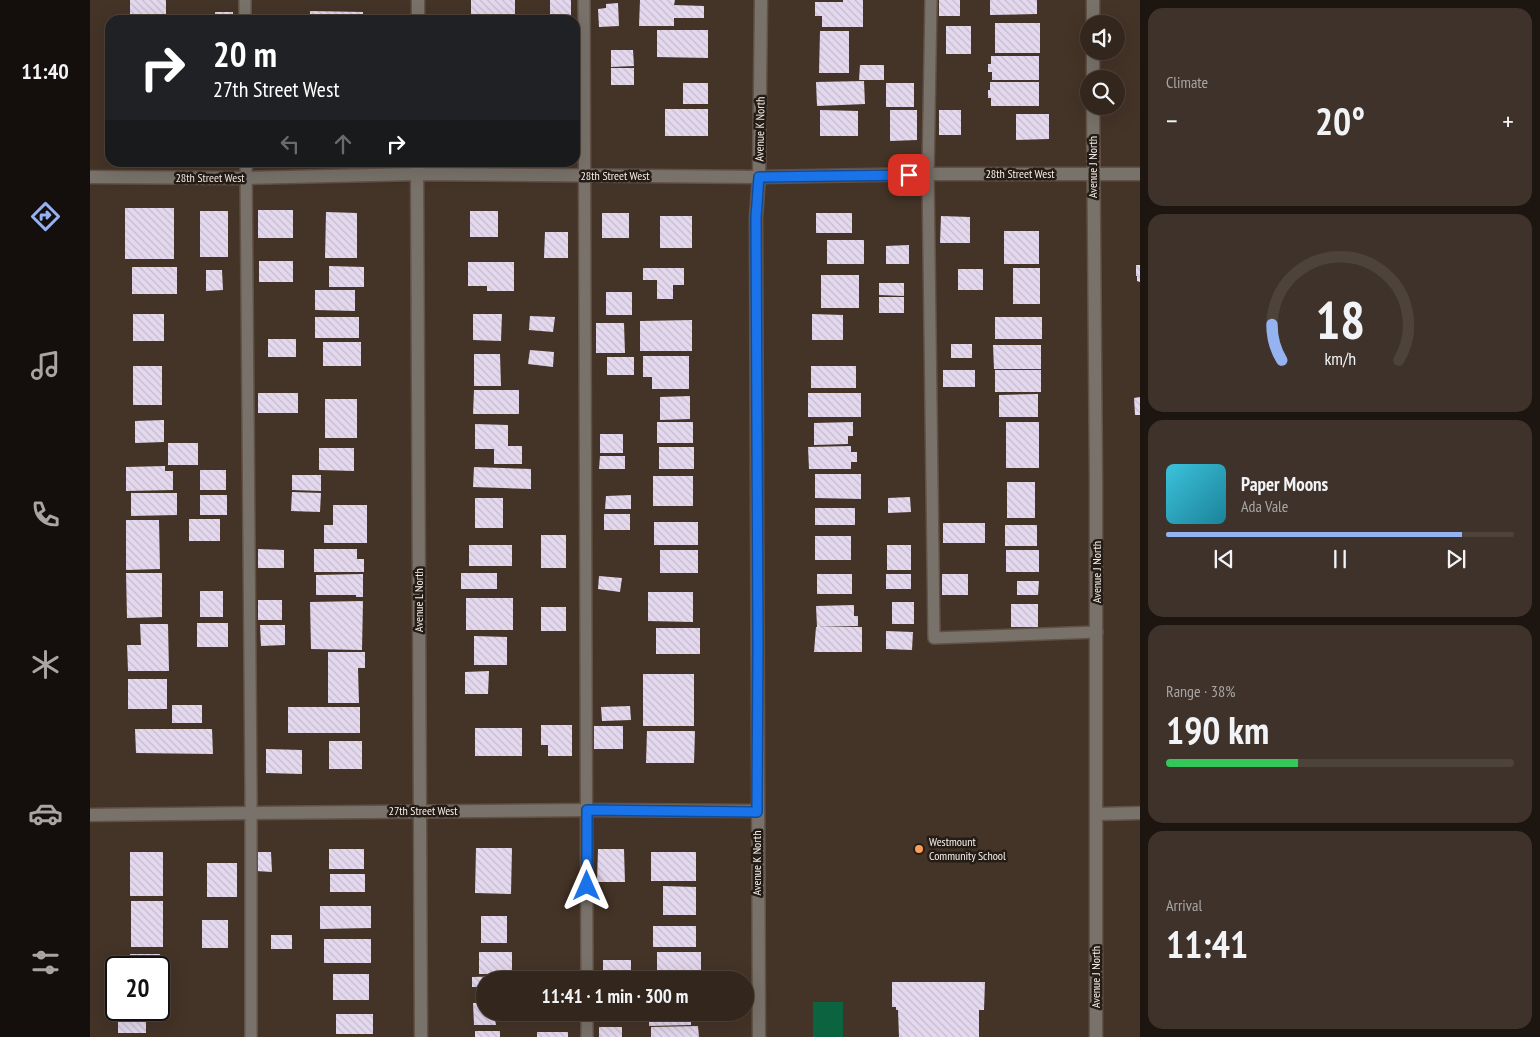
<!DOCTYPE html>
<meta charset="utf-8">
<style>
:root{--surface:#33261d;--page:#3e322a;--text:#f1f3f6;--muted:#a9a5a4;--line:#4e433b;--accent:#95b2f1}
body{margin:0;font-family:"PT Sans Narrow",sans-serif;background:var(--page);color:var(--text);height:100vh;display:flex;flex-direction:column;font-size:19px;white-space:nowrap}
*{box-sizing:border-box;margin:0}
p{font-size:16px;color:var(--muted)}
.icon{flex:none;width:28px;height:28px;fill:none;stroke:currentColor;stroke-width:2;stroke-linecap:round;stroke-linejoin:round}
.map{position:relative;flex:1;overflow:hidden}
.panel{display:flex;flex-direction:column;gap:8px;padding:8px;background:#1c1510;width:400px}
.panel>*{flex:none}
.top-card{position:absolute;left:15px;top:15px;width:475px;height:152px;border-radius:15px;box-shadow:0 5px 20px #0002,0 0 0 1px var(--line);background:#202124;color:#fff;overflow:hidden}
.buttons{position:absolute;left:990px;top:15px;display:grid;gap:10px}
.buttons a{display:grid;place-items:center;width:45px;height:45px;border-radius:50%;background:var(--surface);box-shadow:0 5px 20px #0002,0 0 0 1px var(--line);font-size:25px}
.speed{position:absolute;left:15px;top:956px;display:flex;gap:10px;font-size:25px;font-weight:700;text-align:center}
.speed>*{display:grid;place-content:center;width:65px;height:65px;border-radius:50%;background:var(--surface);box-shadow:0 5px 20px #0002,0 0 0 1px var(--line);line-height:1}
.speed .limit{border:2px solid #111;border-radius:8px;background:#fff;color:#111}
.pin{position:absolute;display:grid;place-items:center;width:42px;height:42px;color:#fff;margin:-21px;border-radius:10px;box-shadow:0 2px 8px #0006}
.me{position:absolute;width:55px;margin:-28px;rotate:0deg;stroke-linejoin:round;filter:drop-shadow(0 0 4px #0008)}
.turn{display:flex;align-items:center;gap:18px;height:105px;padding:0 25px;font-size:22px}
.turn .icon{width:65px;height:65px;stroke-width:2.5}
.turn b{display:block;font-size:35px;line-height:42px}
.lanes{display:flex;align-items:center;height:48px;padding:0 25px;background:#0003;justify-content:center;gap:25px;direction:ltr}
.lanes .off{opacity:.35}
.big{font-size:38px;font-weight:800;line-height:1.1}
.panel .tile{flex:1;display:flex;flex-direction:column;justify-content:center;gap:8px;min-width:0;padding:0 18px;border-radius:15px;background:var(--page)}
.panel .dial{align-items:center;gap:0}
.dial svg{height:130px;overflow:visible;fill:none;stroke:var(--line);stroke-width:7;stroke-linecap:round;text-anchor:middle}
.dial text{fill:var(--text);stroke:none}
.song{display:flex;align-items:center;gap:15px}
.cover{width:60px;height:60px;border-radius:8px;background:linear-gradient(135deg,hsl(190 70% 55%),hsl(190 70% 35%))}
.played{height:5px;border-radius:2px;background:linear-gradient(90deg,var(--accent) 85%,var(--line) 85%)}
.keys{display:flex;justify-content:space-around;direction:ltr}
.heat{display:flex;justify-content:space-between;align-items:center;font-size:28px;direction:ltr}
.charge{height:8px;border-radius:4px;background:linear-gradient(90deg,#34c759 38%,var(--line) 0)}
.trip{position:absolute;left:386px;top:971px;width:278px;height:50px;border-radius:25px;background:var(--surface);box-shadow:0 5px 20px #0002,0 0 0 1px var(--line);font-weight:800;line-height:50px;text-align:center}
main{display:flex;flex:1;min-height:0}
.dock{display:flex;flex-direction:column;width:90px;justify-content:space-around;align-items:center;background:#140f0c;color:var(--muted)}
.dock .icon{width:35px;height:35px}
.dock .selected{color:var(--accent)}
.dock b{font-size:22px;color:var(--text)}
.map>svg:first-child{display:block}
.grass{fill:#0c633f}
.building{fill:url(#building-back-hatch)}
.lines{fill:none;stroke-linecap:round;stroke-linejoin:round}
.lane-casing{stroke:#615146;stroke-width:14}
.street-casing{stroke:#615146;stroke-width:15}
.lane{stroke:#78726a;stroke-width:11}
.street{stroke:#78726a;stroke-width:12}
.route-casing{stroke:#114b97;stroke-width:12}
.route{stroke:#1a73e8;stroke-width:9}
.poi-dot{fill:#fd9c55;stroke:#241d17;stroke-width:2}
.labels{text-anchor:middle;stroke-width:5;stroke-linejoin:round;paint-order:stroke}
.street-label{font-size:12px;fill:#f9eee6;stroke:#241d17}
.poi-label{font-size:12px;fill:#f9eee6;stroke:#241d17;text-anchor:start}
</style>
<main>
<nav class="dock">
<b>11:40</b>
<svg class="icon selected" aria-label="directions" viewBox="0 0 24 24"><path d="M12 3l9 9-9 9-9-9zM9 14v-3h6M13 9l2 2-2 2"/></svg>
<svg class="icon" aria-label="music" viewBox="0 0 24 24"><path d="M9 18V5l10-2v13"/><circle cx="6" cy="18" r="3"/><circle cx="16" cy="16" r="3"/></svg>
<svg class="icon" aria-label="phone" viewBox="0 0 24 24"><path d="M5 4h4l2 5-3 2q2 4 5 5l2-3 5 2v4C11 20 4 13 5 4z"/></svg>
<svg class="icon" aria-label="climate" viewBox="0 0 24 24"><path d="M12 3v18M4 7l16 10M4 17L20 7"/></svg>
<svg class="icon" aria-label="car" viewBox="0 0 24 24"><path d="M5 17H2v-5l4-1 3-4h7l3 4 3 1v5h-3M9 17h6M6 11h13"/><circle cx="7" cy="17" r="2"/><circle cx="17" cy="17" r="2"/></svg>
<svg class="icon" aria-label="filters" viewBox="0 0 24 24"><path d="M4 7h16M4 17h16"/><circle cx="9" cy="7" r="2"/><circle cx="15" cy="17" r="2"/></svg>
</nav>
<div class="map">
<svg width="1050" height="1037" viewBox="0 0 1050 1037">
<defs>
<pattern id="building-back-hatch" width="6" height="6" patternUnits="userSpaceOnUse" patternTransform="scale(1.25)"><rect width="6" height="6" fill="#e4d8ee"/><path d="M-1 5l2 2M0 0l6 6M5-1l2 2" fill="none" stroke="#c5bbcc"/></pattern>
</defs>
<rect width="100%" height="100%" fill="#443327"/>
<path class="grass" d="M723,1002H753V1037H723Z"/>
<path class="building" d="M40,0H76V20H40Z
M381,0H425V14L381,15Z
M460,0H481V20H460Z
M550,0H585L584,5L614,6V18H584V26H549Z
M753,0H773V27H732V16H725V2H753Z
M849,0H870V16H849Z
M900,0H947V14L900,15Z
M528,3L529,26L509,27L508,9L516,8V4Z
M220,11L273,12V20H220Z
M125,12H143V20H125Z
M905,23H950V53H905Z
M856,26H881V54H856Z
M567,30H618V58L567,57Z
M730,31H759V73H729Z
M521,50H543L544,66L521,67Z
M901,56H949V80H902V72H898V64H901Z
M770,65H794V80H769Z
M521,68H544V85H521Z
M774,81L775,104L727,106L726,82Z
M900,82H949V106H901V98H898V90H900Z
M593,83H618V104H593Z
M796,83H824V107H796Z
M575,109H618V136H575Z
M730,110L768,111V136H730Z
M800,110H827V140L800,141Z
M849,110H871V135H849Z
M926,114H959V139L926,140Z
M35,208H84V259H35Z
M168,210H203V238H168Z
M110,211H138V257H110Z
M380,211H408V237H380Z
M236,212L267,213V258H235Z
M512,213H539V238H512Z
M726,213H762V233H726Z
M570,216H602V248H570Z
M851,216L880,217V243H850Z
M914,231H949V264H914Z
M455,232H478V258H454Z
M737,240H774V264H737Z
M819,245V264H796V246Z
M169,261H203V282H169Z
M378,262H424V291H397V286H378Z
M1046,265H1050V282L1047,281V276H1046Z
M239,266L274,267V287H239Z
M42,267H87V294H42Z
M553,268H594V285H583V299H567V280H553Z
M923,268H950V304H923Z
M868,269H893V290H868Z
M116,270H132L133,290L116,291Z
M731,275H769V308H731Z
M789,283H814V296L789,295Z
M225,290H265V311L225,310Z
M516,292H542V315H516Z
M789,297H814V313H789Z
M43,314H74V341H43Z
M383,314H412L411,341L383,340Z
M722,314L753,315V340H722Z
M440,316L465,317L463,332L439,330Z
M225,317H269V338H225Z
M905,317H952V339H905Z
M602,320V351H550V321Z
M506,323H534L535,353H506Z
M178,339H206V357H178Z
M233,342H271V366H233Z
M861,344H882V358H861Z
M903,345H951V369H904Z
M440,350L464,352L463,367L438,364Z
M384,354H410L411,386H384Z
M553,356H599V389H562V377H553Z
M517,357H544V375H517Z
M43,366H72V405H43Z
M721,366H766V388H721Z
M853,370H885V387H853Z
M905,370H951V392H905Z
M384,390H429V414H383Z
M168,393H208V413H168Z
M718,393H771V417H718Z
M948,394V417H909V395Z
M600,396V419L570,420V397Z
M1050,397V415H1045L1044,398Z
M235,399H267V438H235Z
M74,420V442L45,443V421Z
M567,422H603V443H567Z
M763,422V436H758V444L724,445V423Z
M916,422H949V468H916Z
M385,424L418,425V446H432V464H404V449H385Z
M510,434H533V453H510Z
M78,443H108V465H78Z
M761,446V452H767V462H761V469H719L718,447Z
M569,447H604V469H569Z
M229,448H264V471L229,470Z
M510,456H535V469H509Z
M75,466V471H83V490L36,491V467Z
M384,467L441,469V489L383,487Z
M110,470H136V490H110Z
M725,474H771V499L725,498Z
M202,475H231V491L202,490Z
M563,476H603V506H563Z
M917,482H945V518H917Z
M202,492L231,493L230,512L201,511Z
M41,493H87V515L41,516Z
M110,495H137V515H110Z
M541,495V509H515L516,496Z
M820,497L821,512L798,513V498Z
M385,498H413V528H385Z
M243,505H277V543H234V525H243Z
M725,508H765V525H725Z
M514,514H540V530H514Z
M99,519H130V541H99Z
M36,520H69L70,569L36,570Z
M564,522H608V545H564Z
M853,523H895V543H853Z
M915,525H947V546H915Z
M451,535H476V568H451Z
M725,536H761V560H725Z
M379,545H422V566H379Z
M797,545H821V570H797Z
M168,549L194,550V568H168Z
M224,549H267V559H274V572H224Z
M570,550H608V573H570Z
M916,550H949V572H916Z
M36,573H72V617L37,618Z
M371,573H407V589H371Z
M273,574V597H266V595H226V575Z
M727,574H762V594H727Z
M796,574H821V589H796Z
M852,574H878V595H852Z
M509,576L532,578L530,592L508,589Z
M927,581H949L948,595H927Z
M110,591H133V617H110Z
M558,592H603V622L558,621Z
M376,598H423V630H376Z
M168,600H192V620H168Z
M273,601L272,650L221,649L220,602Z
M802,602H824V624H802Z
M921,604H948V627H921Z
M764,605V616H768V626L727,627L726,606Z
M451,607H476V631H451Z
M107,623H138V647H107Z
M50,624H78L79,671H38L37,645H51Z
M170,625H195V645L171,646Z
M726,627H772V652H724Z
M566,628H610V654H566Z
M796,631L823,632L822,650L796,649Z
M384,636L417,637V665H384Z
M238,652H275V668H268L269,703H238Z
M399,671L398,694H375V672Z
M553,674H604V726H553Z
M38,679H77V709H38Z
M82,705H112V723H82Z
M540,706L541,720L512,721L511,707Z
M198,707H270V733H198Z
M451,725H482V756H458V745H451Z
M504,726H533V749H504Z
M385,728H432V756H385Z
M45,729H122L123,754L46,753Z
M557,731H605L604,763H556Z
M239,741H272V769H239Z
M176,749L212,750V774L176,773Z
M386,848H422L421,894L385,893Z
M239,849H274V869H239Z
M508,849H534L535,882H507Z
M40,852H73V896H40Z
M166,852H181L182,872L166,871Z
M561,852H606V881H561Z
M117,863H147V897H117Z
M240,874H275V892H240Z
M573,886L606,887V915H573Z
M41,901H73V947H41Z
M230,906H281V928L230,929Z
M391,916H417V943H391Z
M112,920H138V948H112Z
M563,926H606V947H563Z
M181,935H202V949H181Z
M234,939H281V963H234Z
M389,952H422V974H389Z
M567,952H611V972H567Z
M40,954H70V968H40Z
M513,960H541V980H513Z
M243,974H279V1000H243Z
M423,976V980H395V1001H388V987H382V977Z
M802,982H895L894,1010H889V1037H809L808,1010H806V1007H802Z
M383,1003H395V1012H420V1019H405L406,1025H384Z
M28,1010H56V1033H28Z
M559,1012H601V1025L559,1026Z
M246,1014H283V1034H246Z
M608,1026L609,1037H561V1027Z
M509,1027H532V1037H509Z
M385,1031H410V1037H385Z
M447,1032H478V1037H447Z"/>
<g class="lines">
<g class="lane-casing">
<path id="lane" d="M155,0V20
M494,0L497,980
M841,0L838,174L844,638L1007,632
M156,162L161,793V1037
M497,1012V1037"/>
</g>
<g class="street-casing">
<path id="street" d="M1003,0V24
M328,20V0
M1003,51V79
M1003,106L1006,480V1037
M327,162L331,1037
M0,177L156,178L327,174L669,177L838,174H1050
M1007,814L1050,813
M0,815L161,813L497,810L667,811
M669,1037L666,217L669,177L671,0"/>
</g>
<use href="#lane" class="lane"/>
<use href="#street" class="street"/>
</g>
<g class="lines">
<g class="route-casing">
<path id="route" d="M497,886V810L667,812L668,646L666,217L669,177L819,175"/>
</g>
<use href="#route" class="route"/>
</g>
<circle class="poi-dot" cx="829" cy="849" r="5"/>
<g class="labels">
<g class="street-label">
<text transform="translate(670 129) rotate(-89)" y="4">Avenue K North</text>
<text transform="translate(1003 167) rotate(-90)" y="4">Avenue J North</text>
<text x="930" y="178">28th Street West</text>
<text x="525" y="180">28th Street West</text>
<text x="120" y="182">28th Street West</text>
<text transform="translate(1007 572) rotate(-90)" y="4">Avenue J North</text>
<text transform="translate(329 600) rotate(-90)" y="4">Avenue L North</text>
<text x="333" y="815">27th Street West</text>
<text transform="translate(667 863) rotate(-90)" y="4">Avenue K North</text>
<text transform="translate(1006 977) rotate(-90)" y="4">Avenue J North</text>
</g>
<g class="poi-label">
<text x="839" y="846">Westmount<tspan x="839" dy="14">Community School</tspan></text>
</g>
</g>
</svg>
<div class="buttons">
<a><svg class="icon" aria-label="sound" viewBox="0 0 24 24"><path d="M4 9h4l5-4v14l-5-4H4zM17 9q2 3 0 6"/></svg></a>
<a><svg class="icon" aria-label="search" viewBox="0 0 24 24"><circle cx="10" cy="10" r="6"/><path d="M15 15l6 6"/></svg></a>
</div>
<div class="speed"><div class="limit">20</div></div>
<div class="pin" style="left:819px;top:175px;background:#d93025"><svg class="icon" aria-label="arrive" viewBox="0 0 24 24"><path d="M6 21V4h12l-3 4 3 4H6"/></svg></div>
<svg class="me" style="left:497px;top:886px" viewBox="-20 -20 40 40"><path d="M0-17L14 15 0 8-14 15z" fill="#1a73e8" stroke="#fff" stroke-width="4"/></svg>
<div class="trip">11:41 · 1 min · 300 m</div>
<div class="top-card">
<div class="turn"><svg class="icon" aria-label="right" viewBox="0 0 24 24"><path d="M7 20v-9h11M14 6l5 5-5 5"/></svg><div><b>20 m</b>27th Street West</div></div>
<div class="lanes"><svg class="icon off" aria-label="left" viewBox="0 0 24 24"><path d="M17 20v-9H6M10 6l-5 5 5 5"/></svg><svg class="icon off" aria-label="ahead" viewBox="0 0 24 24"><path d="M12 20V5M6 11l6-6 6 6"/></svg><svg class="icon" aria-label="right" viewBox="0 0 24 24"><path d="M7 20v-9h11M14 6l5 5-5 5"/></svg></div>
</div>
</div>
<section class="panel">
<div class="tile"><p>Climate</p>
<div class="heat"><a>−</a><b class="big">20°</b><a>+</a></div>
</div>
<div class="tile dial"><svg viewBox="0 0 100 80">
<path d="M14 69A42 42 0 1 1 86 69"/>
<path d="M14 69A42 42 0 0 1 8 47" stroke="#95b2f1"/>
<text x="50" y="56" font-size="32" font-weight="700">18</text>
<text x="50" y="72" font-size="11">km/h</text>
</svg></div>
<div class="tile">
<div class="song"><i class="cover"></i><div><b>Paper Moons</b><p>Ada Vale</p></div></div>
<div class="played"></div>
<div class="keys"><svg class="icon" aria-label="previous" viewBox="0 0 24 24"><path d="M18 5L8 12l10 7zM5 5v14"/></svg><svg class="icon" aria-label="pause" viewBox="0 0 24 24"><path d="M8 5v14M16 5v14"/></svg><svg class="icon" aria-label="next" viewBox="0 0 24 24"><path d="M6 5l10 7-10 7zM19 5v14"/></svg></div>
</div>
<div class="tile"><p>Range · 38%</p><b class="big">190 km</b><div class="charge"></div></div>
<div class="tile"><p>Arrival</p><b class="big">11:41</b></div>
</section>
</main>
